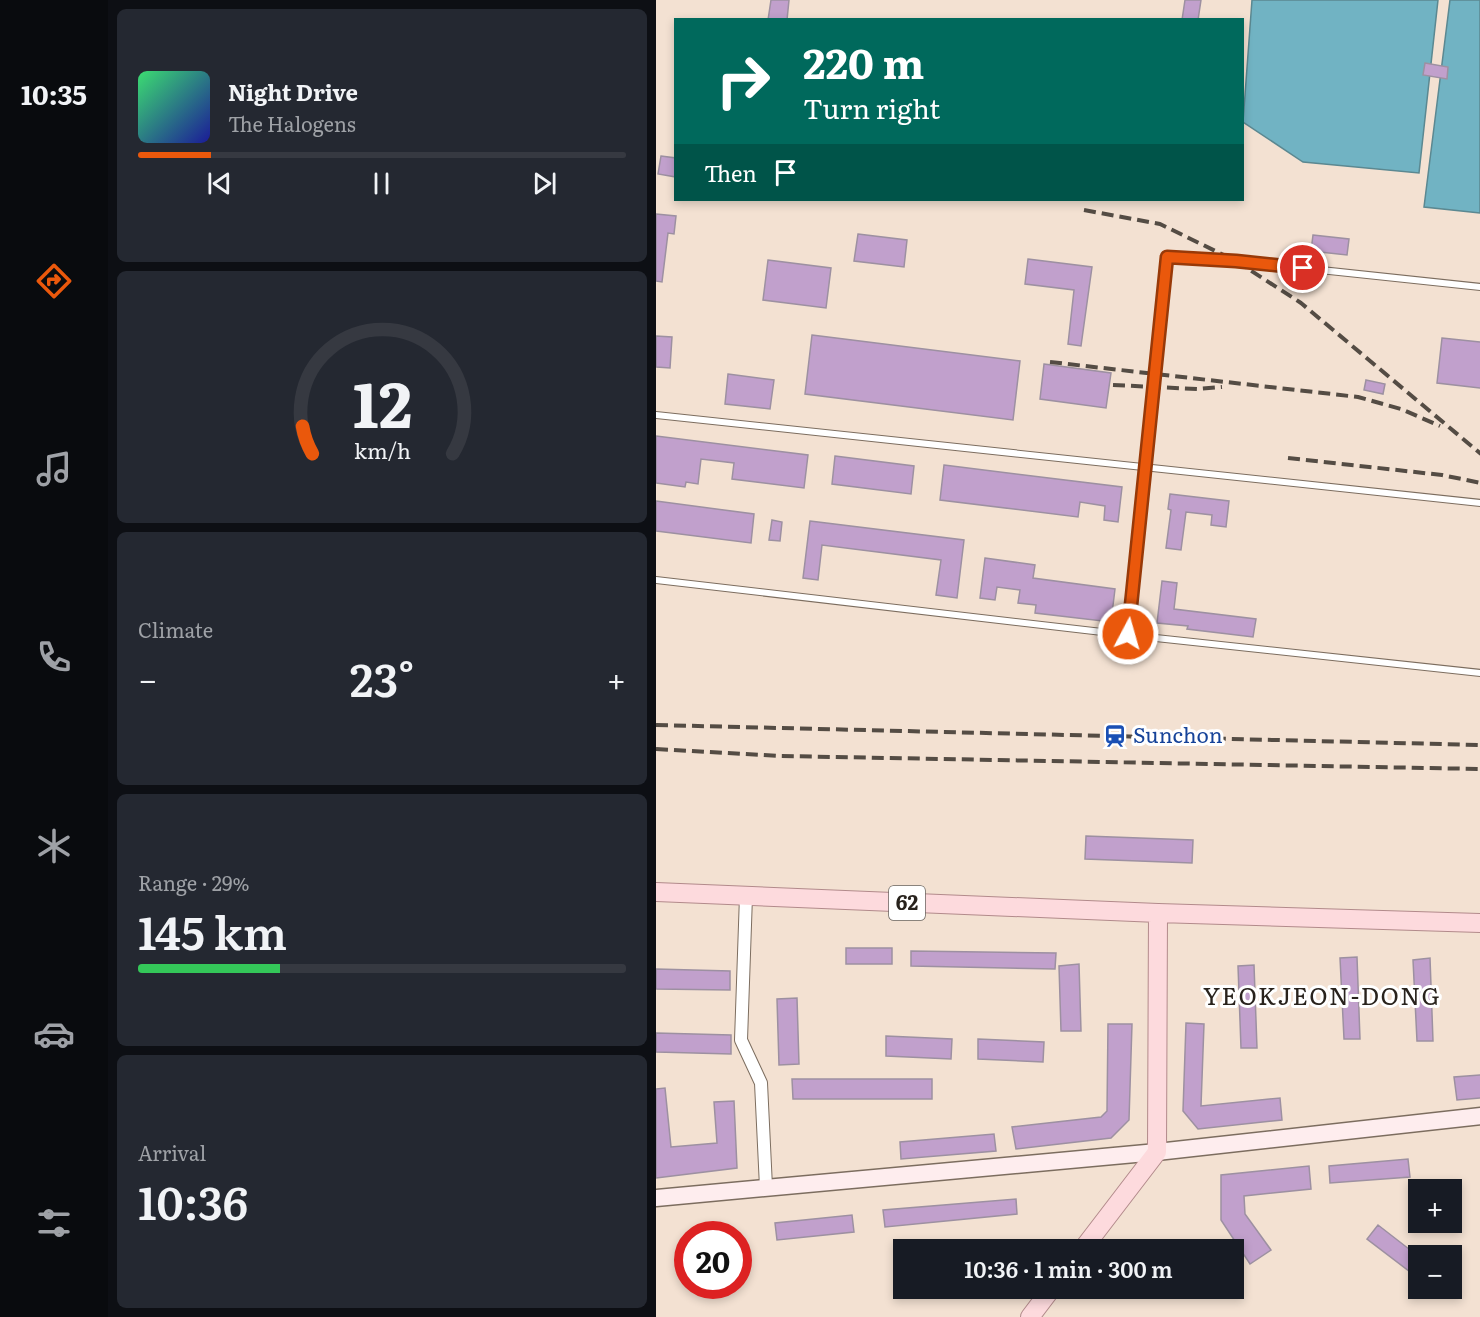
<!DOCTYPE html>
<meta charset="utf-8">
<style>
:root{--surface:#171b24;--page:#242831;--text:#f1f3f6;--muted:#9ea1a6;--line:#363941;--accent:#ea580c}
body{margin:0;font-family:Literata,serif;background:var(--page);color:var(--text);height:100vh;display:flex;flex-direction:column;font-size:22px;white-space:nowrap}
*{box-sizing:border-box;margin:0}
p{font-size:20px;color:var(--muted)}
.icon{flex:none;width:33px;height:33px;fill:none;stroke:currentColor;stroke-width:2;stroke-linecap:round;stroke-linejoin:round}
.map{position:relative;flex:1;overflow:hidden}
.panel{display:flex;flex-direction:column;gap:9px;padding:9px;background:#0d0f14;width:548px}
.panel>*{flex:none}
.banner{position:absolute;left:18px;top:18px;width:570px;height:183px;border-radius:0px;box-shadow:0 3px 9px #0003;background:#00695c;color:#fff;overflow:hidden}
.fabs{position:absolute;left:752px;top:1179px;display:grid;gap:12px}
.fabs a{display:grid;place-items:center;width:54px;height:54px;border-radius:0px;background:var(--surface);box-shadow:0 3px 9px #0003;font-size:30px}
.speed{position:absolute;left:18px;top:1221px;display:flex;gap:12px;font-size:30px;font-weight:700;text-align:center}
.speed>*{display:grid;place-content:center;width:78px;height:78px;border-radius:50%;background:var(--surface);box-shadow:0 3px 9px #0003;line-height:1}
.speed .limit{border:9px solid #d22;background:#fff;color:#111}
.pin{position:absolute;display:grid;place-items:center;width:51px;height:51px;color:#fff;margin:-26px;border:3px solid #fff;border-radius:50%;box-shadow:0 2px 6px #0007}
.me{position:absolute;width:66px;margin:-33px;rotate:6deg;stroke-linejoin:round;filter:drop-shadow(0 0 4px #0008)}
.turn{display:flex;align-items:center;gap:21px;height:126px;padding:0 30px;font-size:27px}
.turn .icon{width:78px;height:78px;stroke-width:2.5}
.turn b{display:block;font-size:42px;line-height:51px}
.then{display:flex;align-items:center;height:57px;padding:0 30px;background:#0003;gap:12px;font-size:22px}
.big{font-size:45px;font-weight:600;line-height:1.1}
.panel .card{flex:1;display:flex;flex-direction:column;justify-content:center;gap:9px;min-width:0;padding:0 21px;border-radius:9px;background:var(--page)}
.panel .dial{align-items:center;gap:0}
.dial svg{height:156px;overflow:visible;fill:none;stroke:var(--line);stroke-width:7;stroke-linecap:round;text-anchor:middle}
.dial text{fill:var(--text);stroke:none}
.song{display:flex;align-items:center;gap:18px}
.cover{width:72px;height:72px;border-radius:9px;background:linear-gradient(135deg,hsl(140 70% 55%),hsl(240 70% 35%))}
.played{height:6px;border-radius:3px;background:linear-gradient(90deg,var(--accent) 15%,var(--line) 15%)}
.keys{display:flex;justify-content:space-around;direction:ltr}
.heat{display:flex;justify-content:space-between;align-items:center;font-size:33px;direction:ltr}
.charge{height:9px;border-radius:4px;background:linear-gradient(90deg,#34c759 29%,var(--line) 0)}
.trip{position:absolute;left:237px;top:1239px;width:351px;height:60px;border-radius:0px;background:var(--surface);box-shadow:0 3px 9px #0003;font-weight:600;line-height:60px;text-align:center}
main{display:flex;flex:1;min-height:0}
.menu{display:flex;flex-direction:column;width:108px;justify-content:space-around;align-items:center;background:#090b0e;color:var(--muted)}
.menu .icon{width:42px;height:42px}
.menu .current{color:var(--accent)}
.menu b{font-size:27px;color:var(--text)}
.map>svg:first-child{display:block}
.water{fill:#71b3c3;stroke:#5b8891;stroke-width:1.5}
.building{fill:#c1a0cc;stroke:#9d90a1;stroke-width:1.5}
.lines{fill:none;stroke-linecap:round;stroke-linejoin:round}
.service-casing{stroke:#7c6d5f;stroke-width:8}
.minor-casing{stroke:#7c6d5f;stroke-width:14}
.secondary-casing{stroke:#7c6d5f;stroke-width:19}
.primary-casing{stroke:#b28a8b;stroke-width:20}
.service{stroke:#fff;stroke-width:6}
.minor{stroke:#fff;stroke-width:12}
.secondary{stroke:#feedee;stroke-width:16}
.primary{stroke:#fddadd;stroke-width:18}
.rail{stroke:#544c44;stroke-width:4;stroke-dasharray:12 6;stroke-linecap:butt}
.route-casing{stroke:#983908;stroke-width:15}
.route{stroke:#ea580c;stroke-width:10}
.labels{text-anchor:middle;stroke-width:6;stroke-linejoin:round;paint-order:stroke}
.shield{fill:#fff;stroke:#686460;stroke-width:1.5}
.shield-label{font-size:20px;font-weight:bold;fill:#28221c}
.transit-label{font-size:21px;fill:#164399;stroke:#fff;text-anchor:start}
.quarter-label{font-size:24px;letter-spacing:1.5px;fill:#28221c;stroke:#fff}
</style>
<main>
<nav class="menu">
<b>10:35</b>
<svg class="icon current" aria-label="directions" viewBox="0 0 24 24"><path d="M12 3l9 9-9 9-9-9zM9 14v-3h6M13 9l2 2-2 2"/></svg>
<svg class="icon" aria-label="music" viewBox="0 0 24 24"><path d="M9 18V5l10-2v13"/><circle cx="6" cy="18" r="3"/><circle cx="16" cy="16" r="3"/></svg>
<svg class="icon" aria-label="phone" viewBox="0 0 24 24"><path d="M5 4h4l2 5-3 2q2 4 5 5l2-3 5 2v4C11 20 4 13 5 4z"/></svg>
<svg class="icon" aria-label="climate" viewBox="0 0 24 24"><path d="M12 3v18M4 7l16 10M4 17L20 7"/></svg>
<svg class="icon" aria-label="car" viewBox="0 0 24 24"><path d="M5 17H2v-5l4-1 3-4h7l3 4 3 1v5h-3M9 17h6M6 11h13"/><circle cx="7" cy="17" r="2"/><circle cx="17" cy="17" r="2"/></svg>
<svg class="icon" aria-label="filters" viewBox="0 0 24 24"><path d="M4 7h16M4 17h16"/><circle cx="9" cy="7" r="2"/><circle cx="15" cy="17" r="2"/></svg>
</nav>
<section class="panel">
<div class="card">
<div class="song"><i class="cover"></i><div><b>Night Drive</b><p>The Halogens</p></div></div>
<div class="played"></div>
<div class="keys"><svg class="icon" aria-label="previous" viewBox="0 0 24 24"><path d="M18 5L8 12l10 7zM5 5v14"/></svg><svg class="icon" aria-label="pause" viewBox="0 0 24 24"><path d="M8 5v14M16 5v14"/></svg><svg class="icon" aria-label="next" viewBox="0 0 24 24"><path d="M6 5l10 7-10 7zM19 5v14"/></svg></div>
</div>
<div class="card dial"><svg viewBox="0 0 100 80">
<path d="M14 69A42 42 0 1 1 86 69"/>
<path d="M14 69A42 42 0 0 1 9 55" stroke="#ea580c"/>
<text x="50" y="56" font-size="32" font-weight="700">12</text>
<text x="50" y="72" font-size="11">km/h</text>
</svg></div>
<div class="card"><p>Climate</p>
<div class="heat"><a>−</a><b class="big">23°</b><a>+</a></div>
</div>
<div class="card"><p>Range · 29%</p><b class="big">145 km</b><div class="charge"></div></div>
<div class="card"><p>Arrival</p><b class="big">10:36</b></div>
</section>
<div class="map">
<svg width="825" height="1317" viewBox="0 0 825 1317">
<rect width="100%" height="100%" fill="#f3e1d2"/>
<path class="water" d="M596,0H782L763,173L647,162L587,122Z
M794,0H824V213L768,207Z"/>
<path class="building" d="M115,0H133L131,20H112Z
M529,0H545L542,20H526Z
M769,63L792,67L791,79L767,75Z
M5,156L20,158V177L2,174Z
M0,214L20,216L18,234L12,233L6,282L0,281Z
M202,234L251,240L248,267L198,261Z
M657,235L693,239L691,255L655,251Z
M372,259L436,267L425,346L412,344L418,290L369,284Z
M112,260L175,268L170,308L107,300Z
M156,335L364,361L357,420L149,394Z
M0,336L16,337L14,368L0,367Z
M786,338L825,342V388L781,383Z
M388,364L455,373L450,408L384,399Z
M72,374L118,380L114,409L69,404Z
M710,380L729,384L727,394L708,390Z
M0,436L152,455L148,488L76,479L78,463L45,459L42,484L30,482L29,487L0,483Z
M179,456L258,466L255,494L176,484Z
M288,465L466,487L462,522L448,520L449,506L424,502L422,517L284,500Z
M514,494L573,501L570,527L555,525L556,515L530,512L525,550L510,548L515,510L512,509Z
M0,501L98,514L95,543L0,531Z
M116,520L126,522L124,541L113,540Z
M154,521L308,540L301,598L280,595L285,560L166,545L162,580L147,578Z
M329,558L379,565L377,578L459,589L455,622L379,613L380,605L362,603L364,590L341,587L339,600L324,598Z
M506,581L521,583L518,609L600,619L597,637L531,629L532,626L501,623Z
M430,836L537,840L536,863L429,859Z
M190,948H236V964H190Z
M255,951L400,953L399,969L255,966Z
M701,957L704,1039H688L684,958Z
M774,958L777,1041H761L757,960Z
M423,964L425,1031H405L403,966Z
M598,965L601,1048H585L582,966Z
M0,969L74,971V990L0,989Z
M141,998L143,1064L123,1065L121,999Z
M530,1023L548,1024L545,1106L624,1098L626,1120L542,1129L527,1111Z
M452,1024H476L473,1120L455,1138L360,1149L356,1127L445,1117L451,1111Z
M0,1033L75,1035V1054L0,1052Z
M230,1036L296,1039L295,1059L230,1056Z
M322,1039L388,1042L387,1062L322,1059Z
M825,1075V1098L801,1100L798,1077Z
M136,1079H276V1099H137Z
M9,1088L15,1147L61,1143L58,1102L78,1101L81,1168L0,1178V1089Z
M338,1134L340,1151L245,1159L244,1142Z
M752,1159L754,1177L674,1183L673,1166Z
M653,1166L655,1189L588,1196L589,1214L615,1250L594,1264L565,1220V1175Z
M360,1199L361,1214L229,1227L227,1210Z
M196,1215L198,1232L121,1240L119,1223Z
M722,1225L762,1256V1278L711,1239Z"/>
<g class="lines">
<g class="service-casing">
<path id="service" d="M825,287L580,261L511,257L472,635L825,673
M0,415L825,503
M0,580L472,635"/>
</g>
<g class="minor-casing">
<path id="minor" d="M90,896L85,1040L105,1083L110,1187"/>
</g>
<g class="secondary-casing">
<path id="secondary" d="M0,1198L501,1152L825,1116"/>
</g>
<g class="primary-casing">
<path id="primary" d="M0,892L502,913L825,923
M426,1250L501,1152L502,913
M374,1317L396,1288"/>
</g>
<use href="#service" class="service"/>
<use href="#minor" class="minor"/>
<use href="#secondary" class="secondary"/>
<use href="#primary" class="primary"/>
<path class="rail" d="M428,210L504,224L580,261L645,303L825,454
M394,362L702,397L745,409L784,426
M457,385L541,389L566,387
M632,458L786,475L825,483
M0,725L825,745
M0,749L124,756L825,769"/>
</g>
<g class="lines">
<g class="route-casing">
<path id="route" d="M472,634L511,257L580,261L647,268"/>
</g>
<use href="#route" class="route"/>
</g>
<defs>
<g id="station-bare" transform="scale(1.8)"><path d="M-3-6H3Q5-6 5-4V2Q5 4 3 4L4.5 6H3L1.5 4h-3L-3 6H-4.5L-3 4Q-5 4-5 2V-4Q-5-6-3-6ZM-3.5-4v3h7v-3ZM-3.5 1v1.5H-2V1ZM2 1v1.5H3.5V1Z" fill="#1a4fb4" stroke="#fff" stroke-width="2.5" paint-order="stroke"/></g>
</defs>
<g fill-rule="evenodd">
<use href="#station-bare" x="459" y="736"/>
</g>
<g class="labels">
<rect class="shield" x="233" y="886" width="36" height="34" rx="4.5"/>
<g class="shield-label">
<text x="251" y="910">62</text>
</g>
<g class="transit-label">
<text x="477" y="743">Sunchon</text>
</g>
<g class="quarter-label">
<text x="666" y="1005">YEOKJEON-DONG</text>
</g>
</g>
</svg>
<div class="fabs">
<a>+</a>
<a>−</a>
</div>
<div class="speed"><div class="limit">20</div></div>
<div class="pin" style="left:647px;top:268px;background:#d93025"><svg class="icon" aria-label="arrive" viewBox="0 0 24 24"><path d="M6 21V4h12l-3 4 3 4H6"/></svg></div>
<svg class="me" style="left:472px;top:634px" viewBox="-20 -20 40 40"><circle r="17" fill="#ea580c" stroke="#fff" stroke-width="3"/><path d="M0-11L8 9 0 5-8 9z" fill="#fff"/></svg>
<div class="trip">10:36 · 1 min · 300 m</div>
<div class="banner">
<div class="turn"><svg class="icon" aria-label="right" viewBox="0 0 24 24"><path d="M7 20v-9h11M14 6l5 5-5 5"/></svg><div><b>220 m</b>Turn right</div></div>
<div class="then">Then<svg class="icon" aria-label="arrive" viewBox="0 0 24 24"><path d="M6 21V4h12l-3 4 3 4H6"/></svg></div>
</div>
</div>
</main>
